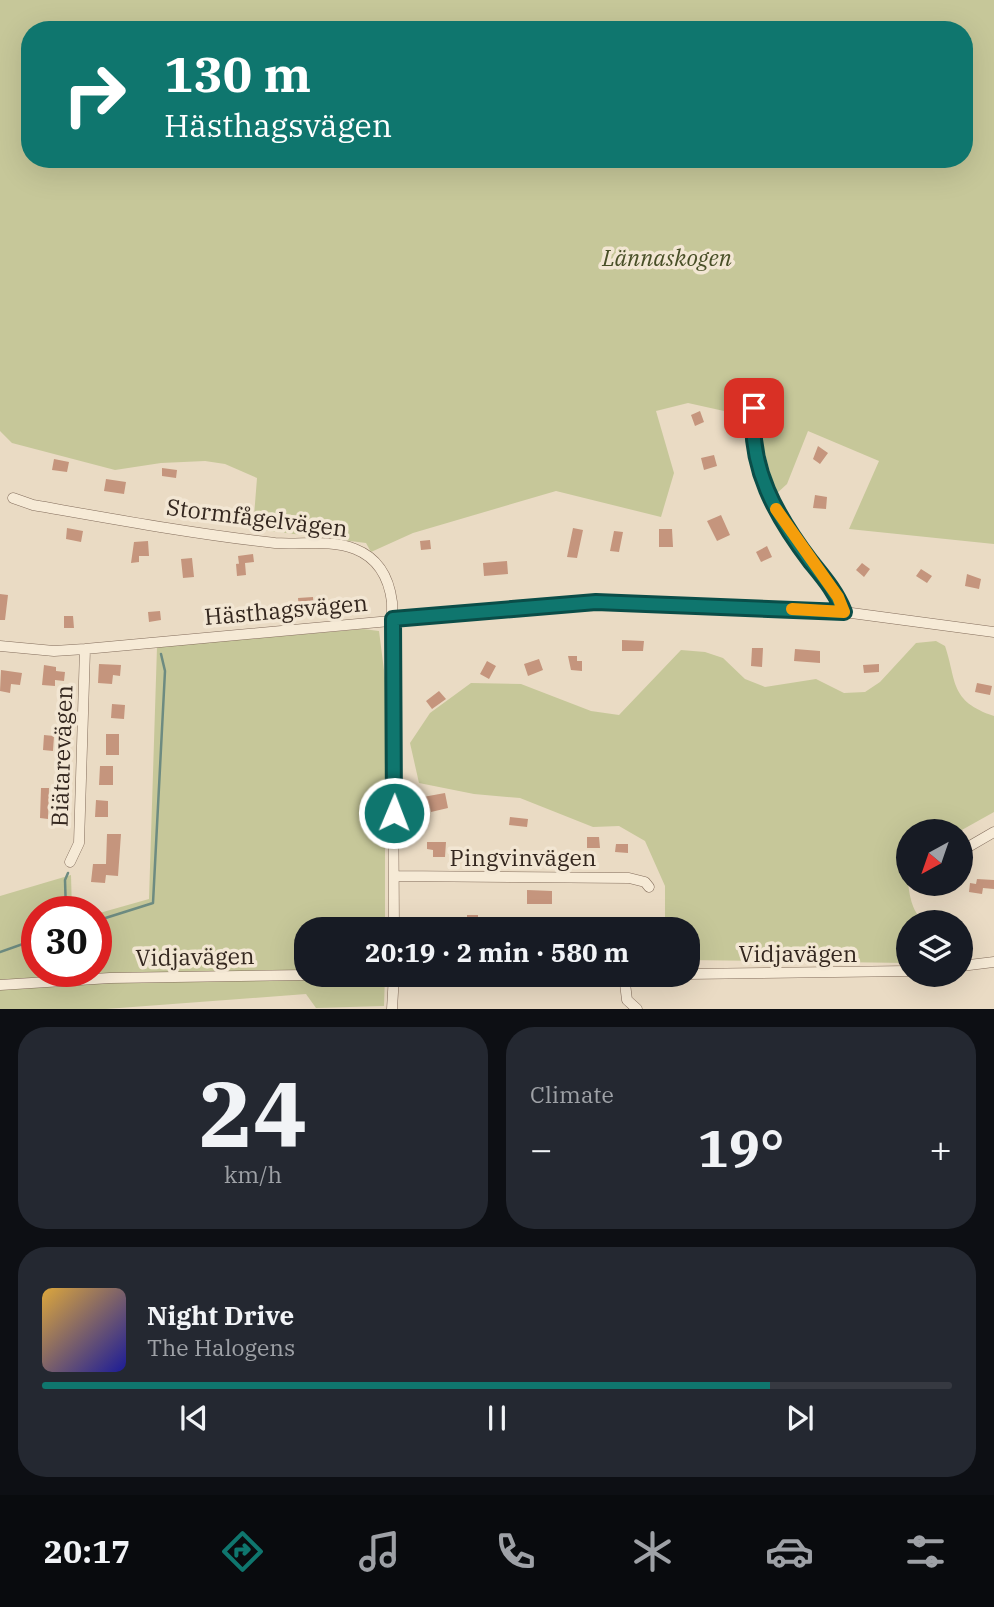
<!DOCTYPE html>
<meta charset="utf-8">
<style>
:root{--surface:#171b24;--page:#242831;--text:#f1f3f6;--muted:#9ea1a6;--line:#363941;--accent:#0f766e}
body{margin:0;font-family:"IBM Plex Serif",serif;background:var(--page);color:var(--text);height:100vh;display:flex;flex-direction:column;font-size:26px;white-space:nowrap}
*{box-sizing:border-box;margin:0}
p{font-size:23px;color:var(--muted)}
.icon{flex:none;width:38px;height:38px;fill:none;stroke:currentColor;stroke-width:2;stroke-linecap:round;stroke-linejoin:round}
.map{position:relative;height:1009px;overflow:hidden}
.panel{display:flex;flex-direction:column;gap:18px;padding:18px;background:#0d0f14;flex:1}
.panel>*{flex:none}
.banner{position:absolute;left:21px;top:21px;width:952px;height:147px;border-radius:28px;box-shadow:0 7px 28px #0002;background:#0f766e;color:#fff;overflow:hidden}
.needle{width:46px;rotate:220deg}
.tools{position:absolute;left:896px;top:819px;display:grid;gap:14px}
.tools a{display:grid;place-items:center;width:77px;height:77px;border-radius:50%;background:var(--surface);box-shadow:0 7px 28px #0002;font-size:35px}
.speed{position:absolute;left:21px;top:896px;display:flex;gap:14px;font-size:35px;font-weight:700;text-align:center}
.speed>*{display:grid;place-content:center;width:91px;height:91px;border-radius:50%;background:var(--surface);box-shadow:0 7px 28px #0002;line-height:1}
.speed .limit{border:10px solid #d22;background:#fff;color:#111}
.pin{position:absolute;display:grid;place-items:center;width:60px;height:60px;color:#fff;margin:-30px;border-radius:14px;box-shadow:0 4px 10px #0006}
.me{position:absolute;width:77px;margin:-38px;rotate:1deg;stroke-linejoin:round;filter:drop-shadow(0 0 5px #0008)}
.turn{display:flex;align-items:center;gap:24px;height:147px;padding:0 28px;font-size:32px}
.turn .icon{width:91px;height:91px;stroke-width:2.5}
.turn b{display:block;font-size:49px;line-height:60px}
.big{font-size:52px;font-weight:700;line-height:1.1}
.panel .tile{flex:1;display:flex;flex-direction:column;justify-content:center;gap:10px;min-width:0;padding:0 24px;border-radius:28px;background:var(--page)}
.panel .dial{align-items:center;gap:0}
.dial b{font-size:91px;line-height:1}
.song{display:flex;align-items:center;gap:21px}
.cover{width:84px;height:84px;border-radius:10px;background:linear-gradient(135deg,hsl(40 70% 55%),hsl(240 70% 35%))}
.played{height:7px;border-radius:4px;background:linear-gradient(90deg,var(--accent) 80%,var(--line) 80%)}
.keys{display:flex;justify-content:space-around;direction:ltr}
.heat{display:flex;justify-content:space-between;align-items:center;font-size:38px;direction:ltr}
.panel .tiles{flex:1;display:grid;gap:18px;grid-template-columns:1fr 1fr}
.tile:last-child{grid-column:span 2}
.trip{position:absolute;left:294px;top:917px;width:406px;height:70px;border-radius:28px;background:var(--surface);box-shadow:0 7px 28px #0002;font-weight:700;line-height:70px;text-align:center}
.dock{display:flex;height:112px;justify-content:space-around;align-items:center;background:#090b0e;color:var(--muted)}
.dock .icon{width:49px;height:49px}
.dock .active{color:var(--accent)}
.dock b{font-size:32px;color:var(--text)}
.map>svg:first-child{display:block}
.green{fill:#c6c799;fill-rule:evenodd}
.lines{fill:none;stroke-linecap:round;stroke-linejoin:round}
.stream{stroke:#6d8b81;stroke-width:2.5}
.building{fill:#c5957d}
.street-casing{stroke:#836d5c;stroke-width:11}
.street{stroke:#f6ead6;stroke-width:10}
.route-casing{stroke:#0a4d48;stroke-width:18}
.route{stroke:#0f766e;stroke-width:12}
.slow{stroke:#f59e0b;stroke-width:12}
.labels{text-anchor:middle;stroke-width:7;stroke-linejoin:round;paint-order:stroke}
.park-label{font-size:23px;font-style:italic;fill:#484f27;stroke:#f2e6d3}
.street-label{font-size:23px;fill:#34271f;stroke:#f2e6d3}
</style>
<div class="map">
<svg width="994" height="1009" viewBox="0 0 994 1009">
<rect width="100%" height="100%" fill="#eadbc4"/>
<path class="green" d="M0,0H994V544L849,529L879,461L808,431L787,484L776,494L761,439L760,419L688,403L656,411L674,473L661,517L556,491L413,533L371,552L366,543L253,529L257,478L225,464L205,461L161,463L115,470L12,443L0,431ZM30,30H964V159H30Z
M363,629L379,631L385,678V929H306V975H385L384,1006L316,1008L306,994L106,1009H0V896L71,875L72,912H37V971H96V914L149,899L157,647Z
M936,641L945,646C957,681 949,701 994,716V812L960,831H908C908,856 902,910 926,922H908V963L688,960V929H665V886L645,841L619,826L593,827L520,798L474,794L419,783L410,743L430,713L471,683L521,684L591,711L619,715L681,650L705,652L723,658L745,679L765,687L816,679L844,693L865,692L880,682L916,643Z"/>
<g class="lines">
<path class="stream" d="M66,912L65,880L68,873
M96,921L153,903L165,671L161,654
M0,952L37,939"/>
</g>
<path class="building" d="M700,411L704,422L695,426L691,415Z
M818,446L828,453L820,464L813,459Z
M714,455L717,466L704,470L701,458Z
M54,459L69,462L67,472L52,470Z
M162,468L177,470L176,478L162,476Z
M106,479L126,482L124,494L104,491Z
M815,495L827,497L826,509L813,508Z
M721,515L730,535L717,541L707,521Z
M67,528L83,531L81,542L66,539Z
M573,528L583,530L577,558L567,557Z
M659,529H672L673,547H659Z
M614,531L623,532L619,552L610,551Z
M430,540L431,549L421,550L420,541Z
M148,541L149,556H139V562L131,563L134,542Z
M767,546L772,557L761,562L756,552Z
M253,554L254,562L245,563L246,575L237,576L236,564L242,563L239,564L238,556Z
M192,558L194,577L183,578L181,559Z
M507,561L508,574L484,576L483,563Z
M862,563L870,569L864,577L856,570Z
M921,569L932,576L927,583L916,576Z
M967,574L981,579L979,589L965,586Z
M0,594L8,595L5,620H0Z
M313,597L314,609L299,610L298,598Z
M160,611L161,620L149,622L148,612Z
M64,616H73L74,628H64Z
M622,640L644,641L643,651H622Z
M752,648H763L762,667L751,666Z
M795,649L820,651V663L794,661Z
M568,656H577V661H582V671L571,670Z
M539,659L543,670L528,676L524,664Z
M487,661L496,666L489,679L480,674Z
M99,664L121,665L120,676L113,675L112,684L98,683Z
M879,664V672L864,673L863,665Z
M44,665L56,667V671L65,672L64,681L55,680V686L42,685Z
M1,670L22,673L20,685L11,684L10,693L0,691Z
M977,683L992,686L990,695L975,692Z
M439,691L446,699L432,709L426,701Z
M112,704L125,705L124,719L111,718Z
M106,734H119V755H106Z
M44,735L54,736L53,751L43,750Z
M100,766H113V785H99Z
M41,788H49L48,819L40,818Z
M445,793L448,808L431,812L430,808L426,809L423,797Z
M96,800L108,801V817H95Z
M510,817L528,819L527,827L509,825Z
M107,834H121L118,876L106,875L105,883L91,882L93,864H106Z
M587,837H599L600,848H587Z
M427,842H446L445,857H433V850L427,849Z
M616,844H628V853L615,852Z
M977,879L994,880V889L983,888L982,894L969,892L970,883L976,884Z
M527,890L552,891V904H527Z
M467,915H478V929H467Z
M430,919H440L439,929H429Z"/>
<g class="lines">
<g class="street-casing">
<path id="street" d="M761,393C733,450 777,517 811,562C824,578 836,592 844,612
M13,498L33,505C113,519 194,534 275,543C301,545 331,539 355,549C378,558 389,578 392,602L394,929
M0,646L54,651L85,649L596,602L844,612L994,632
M963,850L994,832
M70,862L79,843L85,649
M394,876L629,878L645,882L649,887
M961,966L994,962
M688,974L908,971
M370,975H421
M624,975L627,1000L637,1009
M0,985L110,978L306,975
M392,1009L394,975"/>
</g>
<use href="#street" class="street"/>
</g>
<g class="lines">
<g class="route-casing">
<path id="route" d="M394,813L393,619L596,602L844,612C836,592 824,578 811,562C776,516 748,467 754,408"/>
</g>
<use href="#route" class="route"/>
<path class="slow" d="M776,509L838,597L844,612L792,609"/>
</g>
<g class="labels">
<g class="park-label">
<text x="667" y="266">Lännaskogen</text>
</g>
<g class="street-label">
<text transform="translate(257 518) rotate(7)" y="8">Stormfågelvägen</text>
<text transform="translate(286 610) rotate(-5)" y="8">Hästhagsvägen</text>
<text transform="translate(62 756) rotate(-88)" y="8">Biätarevägen</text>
<text x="523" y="866">Pingvinvägen</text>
<text x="798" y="962">Vidjavägen</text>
<text transform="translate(195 957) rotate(-1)" y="8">Vidjavägen</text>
</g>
</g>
</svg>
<div class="tools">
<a><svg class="needle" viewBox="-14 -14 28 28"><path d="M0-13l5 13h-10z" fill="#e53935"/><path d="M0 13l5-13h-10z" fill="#9ea1a6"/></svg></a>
<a><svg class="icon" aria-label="layers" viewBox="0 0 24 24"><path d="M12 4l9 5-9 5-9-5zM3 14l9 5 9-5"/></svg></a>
</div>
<div class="speed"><div class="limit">30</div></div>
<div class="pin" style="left:754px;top:408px;background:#d93025"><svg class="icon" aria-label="arrive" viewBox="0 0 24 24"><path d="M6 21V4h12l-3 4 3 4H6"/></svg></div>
<svg class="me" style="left:394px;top:813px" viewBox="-20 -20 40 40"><circle r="17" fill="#0f766e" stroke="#fff" stroke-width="3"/><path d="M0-11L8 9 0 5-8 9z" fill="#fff"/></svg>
<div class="trip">20:19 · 2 min · 580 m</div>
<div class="banner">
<div class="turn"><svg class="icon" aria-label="right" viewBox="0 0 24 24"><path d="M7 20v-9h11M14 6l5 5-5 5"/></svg><div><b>130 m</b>Hästhagsvägen</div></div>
</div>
</div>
<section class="panel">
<div class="tiles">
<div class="tile dial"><b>24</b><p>km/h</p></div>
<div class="tile"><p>Climate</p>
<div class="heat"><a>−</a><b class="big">19°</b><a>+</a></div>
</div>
<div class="tile">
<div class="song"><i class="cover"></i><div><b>Night Drive</b><p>The Halogens</p></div></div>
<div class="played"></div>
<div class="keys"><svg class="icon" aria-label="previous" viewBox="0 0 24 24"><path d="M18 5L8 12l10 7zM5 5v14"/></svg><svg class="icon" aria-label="pause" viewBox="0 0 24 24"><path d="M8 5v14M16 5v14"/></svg><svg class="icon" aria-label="next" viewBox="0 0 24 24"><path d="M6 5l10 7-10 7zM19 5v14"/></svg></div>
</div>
</div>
</section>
<nav class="dock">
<b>20:17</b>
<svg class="icon active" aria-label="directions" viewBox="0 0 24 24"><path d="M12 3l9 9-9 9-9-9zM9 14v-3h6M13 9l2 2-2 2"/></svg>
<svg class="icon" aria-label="music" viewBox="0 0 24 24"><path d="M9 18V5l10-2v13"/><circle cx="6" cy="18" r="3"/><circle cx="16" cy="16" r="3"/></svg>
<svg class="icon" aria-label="phone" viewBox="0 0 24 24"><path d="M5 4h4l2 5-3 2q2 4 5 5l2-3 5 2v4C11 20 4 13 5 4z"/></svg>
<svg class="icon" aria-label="climate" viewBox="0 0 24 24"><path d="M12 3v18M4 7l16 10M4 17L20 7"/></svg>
<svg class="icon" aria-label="car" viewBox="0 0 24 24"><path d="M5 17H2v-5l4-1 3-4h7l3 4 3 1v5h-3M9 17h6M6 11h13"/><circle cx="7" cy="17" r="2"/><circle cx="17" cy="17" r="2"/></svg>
<svg class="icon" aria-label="filters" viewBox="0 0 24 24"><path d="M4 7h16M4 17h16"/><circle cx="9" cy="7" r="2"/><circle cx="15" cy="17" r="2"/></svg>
</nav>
